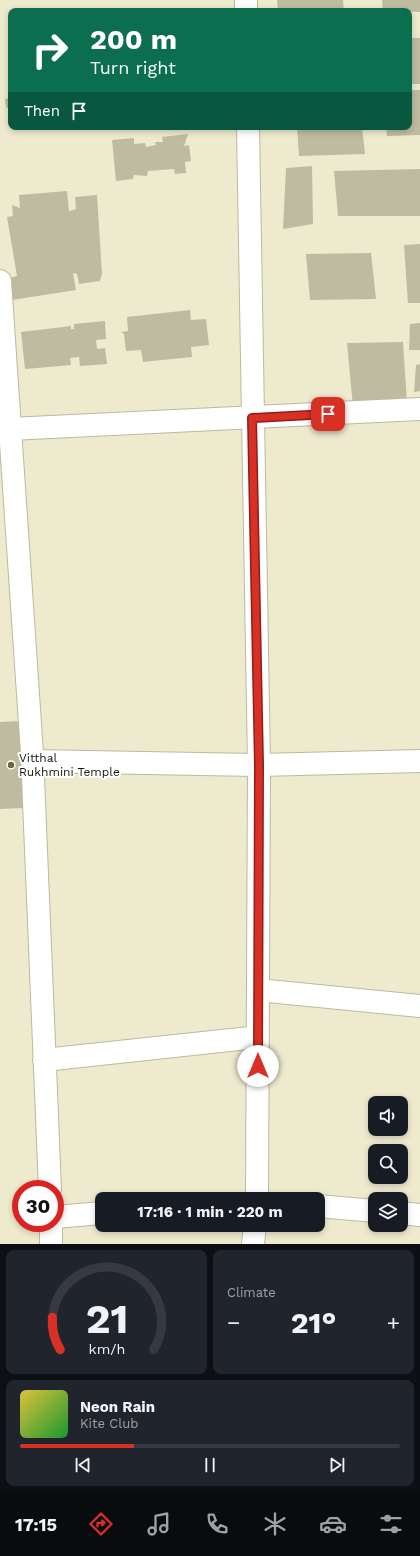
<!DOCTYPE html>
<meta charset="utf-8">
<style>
:root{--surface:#171b24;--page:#20242c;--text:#f1f3f6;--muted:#9ea1a6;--line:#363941;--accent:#d93025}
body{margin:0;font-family:"Work Sans",sans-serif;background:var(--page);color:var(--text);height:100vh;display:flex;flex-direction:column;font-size:15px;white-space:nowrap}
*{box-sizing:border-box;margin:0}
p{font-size:13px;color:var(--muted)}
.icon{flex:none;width:22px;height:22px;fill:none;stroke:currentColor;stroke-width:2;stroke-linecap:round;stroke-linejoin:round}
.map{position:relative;height:1244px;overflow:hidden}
.details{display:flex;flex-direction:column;gap:6px;padding:6px;background:#0d0f14;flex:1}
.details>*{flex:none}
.top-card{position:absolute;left:8px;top:8px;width:404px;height:122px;border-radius:8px;box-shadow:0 2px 6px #0003;background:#0b6e4f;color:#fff;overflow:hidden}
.buttons{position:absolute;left:368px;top:1096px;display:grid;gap:8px}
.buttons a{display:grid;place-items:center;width:40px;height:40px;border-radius:8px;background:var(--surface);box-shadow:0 2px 6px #0003;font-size:20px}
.speed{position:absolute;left:12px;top:1180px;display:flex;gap:8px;font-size:20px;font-weight:700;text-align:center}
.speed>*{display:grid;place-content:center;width:52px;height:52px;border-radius:50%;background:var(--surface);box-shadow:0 2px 6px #0003;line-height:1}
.speed .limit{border:6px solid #d22;background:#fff;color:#111}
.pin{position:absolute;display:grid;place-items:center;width:34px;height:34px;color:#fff;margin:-17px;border-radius:8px;box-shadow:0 2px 6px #0006}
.me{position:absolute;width:44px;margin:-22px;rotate:0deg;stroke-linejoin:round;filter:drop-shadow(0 0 3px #0008)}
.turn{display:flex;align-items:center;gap:14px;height:84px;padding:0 16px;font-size:18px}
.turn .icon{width:52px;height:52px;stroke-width:2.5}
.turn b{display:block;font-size:28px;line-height:34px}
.then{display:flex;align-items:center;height:38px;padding:0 16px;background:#0003;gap:8px;font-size:15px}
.big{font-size:30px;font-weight:700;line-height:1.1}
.details .card{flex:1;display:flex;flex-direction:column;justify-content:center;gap:6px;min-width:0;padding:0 14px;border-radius:8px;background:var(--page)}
.details .dial{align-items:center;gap:0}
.dial svg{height:104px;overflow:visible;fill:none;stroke:var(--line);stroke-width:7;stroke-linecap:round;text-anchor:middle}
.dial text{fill:var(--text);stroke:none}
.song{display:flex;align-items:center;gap:12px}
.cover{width:48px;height:48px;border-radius:6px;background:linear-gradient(135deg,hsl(50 70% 55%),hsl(130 70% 35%))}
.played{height:4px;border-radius:2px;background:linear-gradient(90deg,var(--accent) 30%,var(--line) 30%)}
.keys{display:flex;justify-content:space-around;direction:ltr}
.heat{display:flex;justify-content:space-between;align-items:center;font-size:22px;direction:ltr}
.details .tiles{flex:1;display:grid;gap:6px;grid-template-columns:1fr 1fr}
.card:last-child{grid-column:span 2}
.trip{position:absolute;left:95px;top:1192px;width:230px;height:40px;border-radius:8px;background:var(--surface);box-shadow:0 2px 6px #0003;font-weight:700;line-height:40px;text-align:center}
.tab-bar{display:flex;height:64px;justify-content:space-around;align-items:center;background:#090b0e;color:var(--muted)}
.tab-bar .icon{width:28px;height:28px}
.tab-bar .selected{color:var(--accent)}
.tab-bar b{font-size:18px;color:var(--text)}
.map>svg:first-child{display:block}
.building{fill:#bfbba0}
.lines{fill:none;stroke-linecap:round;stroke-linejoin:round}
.minor-casing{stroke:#bdb99e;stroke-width:24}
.minor{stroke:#fff;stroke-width:22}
.route-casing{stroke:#8d1f18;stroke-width:10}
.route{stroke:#d93025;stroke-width:7}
.poi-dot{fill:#706834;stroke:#fff;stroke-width:1.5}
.labels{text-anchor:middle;stroke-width:4;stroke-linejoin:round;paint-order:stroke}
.poi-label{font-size:12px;fill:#17160c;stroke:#fff;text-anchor:start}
</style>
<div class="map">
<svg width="420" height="1244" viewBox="0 0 420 1244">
<rect width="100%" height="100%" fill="#eeeace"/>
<path class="building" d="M277,0H343L344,11H278Z
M382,0H420V12L383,11Z
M409,38H420V84H409Z
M409,90H420V135L387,136L386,127H409Z
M11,98V107L6,108L5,99Z
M297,127H362L365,154L299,156Z
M188,134L184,146L189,145L191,161L185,162L186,173L175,174L174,169L148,171L147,176L134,175L133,179L116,181L112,140L134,138V144L145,143L146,147L156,145L155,142H163L162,137Z
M312,166L313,224L283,229L286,168Z
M420,169V216H338L334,171Z
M67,191L69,211L76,209L75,197L97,195L102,274L100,281L79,284L77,274L73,273L76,290L12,300L9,278L17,276L7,217L13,216L12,205L20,208L19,195Z
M420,244V303H408L404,245Z
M371,253L376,299L310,300L306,254Z
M190,310L191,320L206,319L209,345L191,347L192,357L143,362L141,350L126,351L124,334L121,332L128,331L127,317Z
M105,321L106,339L96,340L97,349L105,348L107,364L80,366L79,357L70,358L71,365L25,369L21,332L71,326V329H74V324Z
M420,323V350H409L410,324Z
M403,342L407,404L353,407L347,343Z
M420,364V391L414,392L416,365Z
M21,721L23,808L0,809V722Z"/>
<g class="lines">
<g class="minor-casing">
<path id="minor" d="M246,0V11
M248,127L259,765L257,1199
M0,281L32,753L50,1189
M10,429L420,409
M32,761L259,765L420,761
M258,990L420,1006
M44,1060L258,1037
M318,1206L375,1211
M401,1213L420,1215
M55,1217L102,1213
M51,1223V1244
M253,1244L255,1225"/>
</g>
<use href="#minor" class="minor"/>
</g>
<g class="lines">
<g class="route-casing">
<path id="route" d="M258,1066L259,765L252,418L328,414"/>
</g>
<use href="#route" class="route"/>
</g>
<circle class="poi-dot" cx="11" cy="765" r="4"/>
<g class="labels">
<g class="poi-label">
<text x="19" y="762">Vitthal<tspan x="19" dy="14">Rukhmini Temple</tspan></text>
</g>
</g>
</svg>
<div class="buttons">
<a><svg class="icon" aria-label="sound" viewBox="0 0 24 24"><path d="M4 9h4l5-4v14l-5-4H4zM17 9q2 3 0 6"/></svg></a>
<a><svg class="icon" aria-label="search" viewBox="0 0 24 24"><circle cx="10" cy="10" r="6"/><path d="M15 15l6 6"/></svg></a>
<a><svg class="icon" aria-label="layers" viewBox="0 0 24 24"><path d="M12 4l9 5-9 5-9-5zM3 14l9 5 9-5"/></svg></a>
</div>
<div class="speed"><div class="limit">30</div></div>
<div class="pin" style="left:328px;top:414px;background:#d93025"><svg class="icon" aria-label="arrive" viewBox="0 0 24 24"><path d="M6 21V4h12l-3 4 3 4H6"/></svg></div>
<svg class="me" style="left:258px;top:1066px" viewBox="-20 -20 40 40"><circle r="19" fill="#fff"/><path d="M0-13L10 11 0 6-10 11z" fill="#d93025"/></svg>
<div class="trip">17:16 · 1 min · 220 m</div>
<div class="top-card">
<div class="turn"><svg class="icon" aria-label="right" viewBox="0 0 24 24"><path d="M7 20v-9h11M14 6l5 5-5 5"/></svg><div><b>200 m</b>Turn right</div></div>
<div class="then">Then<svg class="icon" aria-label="arrive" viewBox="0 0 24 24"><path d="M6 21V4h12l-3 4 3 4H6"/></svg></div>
</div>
</div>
<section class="details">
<div class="tiles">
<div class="card dial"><svg viewBox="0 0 100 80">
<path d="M14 69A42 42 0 1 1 86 69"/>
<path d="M14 69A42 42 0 0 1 8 44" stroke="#d93025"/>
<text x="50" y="56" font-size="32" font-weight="700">21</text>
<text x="50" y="72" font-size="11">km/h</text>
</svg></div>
<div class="card"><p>Climate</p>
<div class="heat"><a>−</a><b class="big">21°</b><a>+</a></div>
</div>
<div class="card">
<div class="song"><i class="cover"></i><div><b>Neon Rain</b><p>Kite Club</p></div></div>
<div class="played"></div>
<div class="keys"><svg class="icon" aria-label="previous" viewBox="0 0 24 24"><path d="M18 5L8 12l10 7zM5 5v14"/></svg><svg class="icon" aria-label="pause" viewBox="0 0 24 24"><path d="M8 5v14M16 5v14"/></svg><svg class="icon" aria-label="next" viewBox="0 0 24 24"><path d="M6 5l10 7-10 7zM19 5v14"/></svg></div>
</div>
</div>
</section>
<nav class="tab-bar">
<b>17:15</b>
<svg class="icon selected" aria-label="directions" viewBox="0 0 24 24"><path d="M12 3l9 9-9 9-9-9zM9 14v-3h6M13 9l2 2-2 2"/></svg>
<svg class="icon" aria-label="music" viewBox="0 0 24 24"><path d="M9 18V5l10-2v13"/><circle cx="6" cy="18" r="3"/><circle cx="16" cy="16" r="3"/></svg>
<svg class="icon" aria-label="phone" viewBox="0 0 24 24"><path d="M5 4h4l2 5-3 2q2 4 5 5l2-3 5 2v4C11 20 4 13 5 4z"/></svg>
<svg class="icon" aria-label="climate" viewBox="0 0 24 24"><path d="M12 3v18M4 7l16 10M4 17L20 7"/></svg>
<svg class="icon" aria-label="car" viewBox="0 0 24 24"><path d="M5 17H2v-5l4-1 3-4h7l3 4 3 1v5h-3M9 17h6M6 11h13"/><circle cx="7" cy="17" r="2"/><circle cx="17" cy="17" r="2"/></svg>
<svg class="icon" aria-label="filters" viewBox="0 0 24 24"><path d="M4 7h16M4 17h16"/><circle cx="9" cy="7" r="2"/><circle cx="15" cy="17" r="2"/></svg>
</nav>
